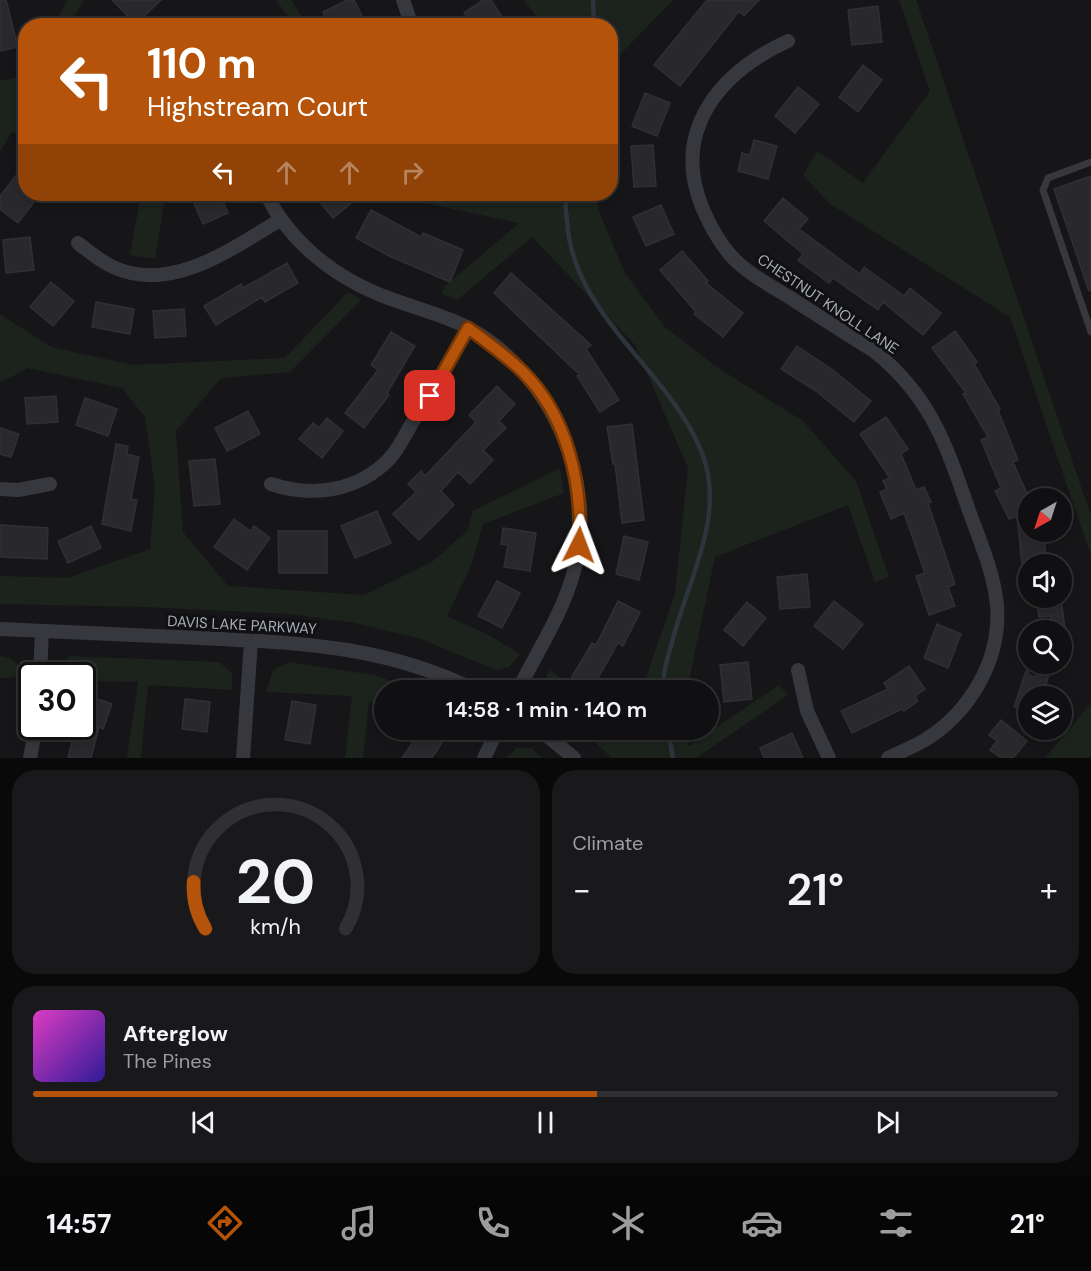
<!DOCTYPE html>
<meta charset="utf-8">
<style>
:root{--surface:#101012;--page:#19191b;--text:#f1f3f6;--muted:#9c9d9f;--line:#303032;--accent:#b45309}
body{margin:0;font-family:"DM Sans",sans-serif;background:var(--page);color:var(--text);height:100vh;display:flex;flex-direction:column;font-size:22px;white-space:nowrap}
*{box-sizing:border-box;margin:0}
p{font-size:20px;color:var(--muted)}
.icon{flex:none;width:33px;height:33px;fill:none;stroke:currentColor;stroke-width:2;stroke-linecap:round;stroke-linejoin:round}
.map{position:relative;height:758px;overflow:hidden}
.panel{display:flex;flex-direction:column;gap:12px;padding:12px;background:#09090a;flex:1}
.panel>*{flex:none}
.hud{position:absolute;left:18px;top:18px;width:600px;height:183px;border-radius:24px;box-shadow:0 3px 9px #0003,0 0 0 2px var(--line);background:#b45309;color:#fff;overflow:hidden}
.needle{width:39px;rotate:219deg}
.fabs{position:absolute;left:1018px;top:488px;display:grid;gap:12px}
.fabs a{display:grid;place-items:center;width:54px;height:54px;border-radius:50%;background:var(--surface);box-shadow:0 3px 9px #0003,0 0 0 2px var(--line);font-size:30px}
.speed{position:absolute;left:18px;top:662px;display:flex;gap:12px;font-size:30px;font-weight:700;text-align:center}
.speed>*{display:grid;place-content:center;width:78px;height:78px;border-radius:50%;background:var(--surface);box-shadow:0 3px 9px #0003,0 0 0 2px var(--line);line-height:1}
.speed .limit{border:3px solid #111;border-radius:9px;background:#fff;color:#111}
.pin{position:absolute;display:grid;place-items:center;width:51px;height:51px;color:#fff;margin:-26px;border-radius:12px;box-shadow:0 3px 9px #0006}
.me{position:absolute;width:66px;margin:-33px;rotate:3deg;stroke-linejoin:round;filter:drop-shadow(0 0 4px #0008)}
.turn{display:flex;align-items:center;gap:21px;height:126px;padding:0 30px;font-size:27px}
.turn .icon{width:78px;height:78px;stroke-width:2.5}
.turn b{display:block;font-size:42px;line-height:51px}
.lanes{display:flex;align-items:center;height:57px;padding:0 30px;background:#0003;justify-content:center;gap:30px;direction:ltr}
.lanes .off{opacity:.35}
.big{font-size:45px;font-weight:600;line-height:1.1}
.panel .tile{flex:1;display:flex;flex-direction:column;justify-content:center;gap:9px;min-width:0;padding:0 21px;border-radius:24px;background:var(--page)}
.panel .dial{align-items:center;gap:0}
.dial svg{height:156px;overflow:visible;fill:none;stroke:var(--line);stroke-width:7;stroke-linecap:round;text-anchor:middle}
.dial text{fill:var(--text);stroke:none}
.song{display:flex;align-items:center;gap:18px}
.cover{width:72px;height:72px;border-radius:9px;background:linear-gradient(135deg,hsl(310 70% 55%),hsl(250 70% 35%))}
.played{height:6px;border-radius:3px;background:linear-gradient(90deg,var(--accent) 55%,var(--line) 55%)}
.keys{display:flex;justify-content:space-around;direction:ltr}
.heat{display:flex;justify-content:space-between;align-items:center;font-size:33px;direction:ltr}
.panel .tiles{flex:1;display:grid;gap:12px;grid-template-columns:1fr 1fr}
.tile:last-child{grid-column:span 2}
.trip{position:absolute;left:374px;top:680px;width:345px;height:60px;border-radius:30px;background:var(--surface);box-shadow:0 3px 9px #0003,0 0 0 2px var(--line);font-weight:600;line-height:60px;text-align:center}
.tab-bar{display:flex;height:96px;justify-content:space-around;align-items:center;background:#060607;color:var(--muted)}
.tab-bar .icon{width:42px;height:42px}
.tab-bar .current{color:var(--accent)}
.tab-bar b{font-size:27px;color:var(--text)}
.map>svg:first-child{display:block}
.green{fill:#1c231d}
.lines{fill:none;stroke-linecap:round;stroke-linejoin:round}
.stream{stroke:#2c353c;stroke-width:4.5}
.building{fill:#29292c;stroke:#303034;stroke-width:1.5}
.lane{stroke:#37383d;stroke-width:7}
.street{stroke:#37383d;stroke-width:14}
.route-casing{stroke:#753606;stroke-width:15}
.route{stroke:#b45309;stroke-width:10}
.labels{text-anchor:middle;stroke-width:6;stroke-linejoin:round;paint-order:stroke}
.street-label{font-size:15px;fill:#a8adb8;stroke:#111113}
</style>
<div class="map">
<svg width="1091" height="758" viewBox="0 0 1091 758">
<rect width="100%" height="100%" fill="#161618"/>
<path class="green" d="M68,0H84L69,25H53Z
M276,0H291L307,25H294Z
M524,0H673L615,60L611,72L610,26L543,25Z
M899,0H916L1091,516V556L1010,317L830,204L803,175L817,151L863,183L930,91Z
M25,71V130L11,133L0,152V81L22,76Z
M141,194H163L165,197L155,259L130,255Z
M401,194H446L490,202L502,194H595L600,214L625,273L664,326L715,366L803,421L856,481L889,577L875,582L848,505L715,557L687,690H642L675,593L688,468L635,345L532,237L457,300L442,294L444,287L519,223L425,203Z
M348,292L361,300L290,372L221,378L176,431L183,532L228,586L364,595L432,562L467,531L473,511L560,468L564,493L483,524L471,566L447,616L485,633L520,654L509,667L496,670L421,639L355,623L291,614L145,607L0,604V576L68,578L150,549L155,488L145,417L122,388L28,368L0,383V314L51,347L133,365L285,358Z
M0,656C14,657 19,665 23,677L0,678Z
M69,656L219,662L232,673V690L148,685L141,758H127L138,682L83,681L82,675H58V668Z
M289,662L373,675L421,690H384V706L369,702L363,758H345L352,696L266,692L273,670Z
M550,670L577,690H543L542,685Z
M779,685L788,695L696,758H612L580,729H621L627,734L629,729H681L689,746Z
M1091,703V755L1089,758H1045Z
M445,729H470L467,740Z
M517,748H532L542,758H506Z"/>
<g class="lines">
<path class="stream" d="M593,0L594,26
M567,194C564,202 566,212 567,220C572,316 669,369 702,453C727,517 686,583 671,646C667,661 662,674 664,690
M668,729L673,758"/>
</g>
<path class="building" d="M0,0H6L18,47L0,51Z
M112,0H161L136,24Z
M347,0H354L367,26H329L323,12Z
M483,0H491L508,26H473L464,13Z
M707,0H759L744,16L739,11L680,86L654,65Z
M878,6L882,42L852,45L848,10Z
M863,65L882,80L858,112L839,97Z
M798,87L819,104L795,133L775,116Z
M645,93L670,103L657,136L632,126Z
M754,140L777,146L768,179L738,171L742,153L750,155Z
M653,145L656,186L634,187L631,146Z
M18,173L26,179V194H40L18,223L0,209V196Z
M1091,176V290L1089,291L1054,189Z
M190,194H220L228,213L203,224Z
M313,194H347L354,201L333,218Z
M783,198L808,219L799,229L860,274L864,267L904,296L910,288L941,313L923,335L883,302L878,310L833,278L829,283L798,260L803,254L764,221Z
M661,205L674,234L646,246L633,217Z
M371,210L421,237L423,233L463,250L450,282L389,256L356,238Z
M30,237L34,270L6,273L3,240Z
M682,251L708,281L706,283L743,313L723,337L694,314L696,312L660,270Z
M287,263L298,283L265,302L262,297L216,325L204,306L241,284L243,288Z
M511,273L591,345L586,349L619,400L600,412L577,376L580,375L494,293Z
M51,282L74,301L53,326L30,307Z
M96,302L134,309L130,334L92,327Z
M184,309L186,336L155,338L153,311Z
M955,331L977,362L974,364L1000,409L998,410L1018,460L1013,462L1029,498V531H1043L1047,563L1022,564L1017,516L1009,519L995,491L1001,488L981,440L988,437L963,394L966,393L932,348Z
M391,332L415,346L387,393L389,395L364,428L345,413L378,370L371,365Z
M797,346L833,370L871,401L854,422L816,391L781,369Z
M497,386L515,404L499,421L506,428L483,450L493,460L470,484L458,472L441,491L454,505L419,540L393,514L416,492L408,484L421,471L425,476L476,422L469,415Z
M56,396L58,422L27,424L25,398Z
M85,398L117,409L108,436L76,425Z
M248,411L260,434L227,451L215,428Z
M886,417L908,449L901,454L916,490L924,487L931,502L928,503L955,584L948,587L955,606L929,615L916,576L925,573L904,513L891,519L880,492L887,489L883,481L890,478L860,434Z
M327,418L343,431L322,458L299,439L313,423L319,428Z
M632,424L644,520L622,523L615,464H613L607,427Z
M0,428L19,434L11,457L0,454Z
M116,444L128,446L127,454L139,457L131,499L137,500L131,531L102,524Z
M215,459L220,504L194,506L189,461Z
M377,511L391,543L355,558L341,526Z
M234,519L251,531L254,526L270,538L247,570L214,547Z
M0,525L48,528L47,559L0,557Z
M91,526L101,548L68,563L58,541Z
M503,528L536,533L530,571L504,567L508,545L501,544Z
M278,531H327V573H279Z
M624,536L648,542L639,580L616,574Z
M807,574L810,607L780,609L777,577Z
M497,581L520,593L502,628L478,616Z
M1036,597H1061L1065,630H1048L1051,616L1039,617Z
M618,601L640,612L623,646L618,643L591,690H587L570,680L592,643L596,645Z
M834,601L863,624L843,649L814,626Z
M747,602L766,618L743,646L724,630Z
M937,624L961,634L948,668L924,658Z
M748,662L752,699L724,702L720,665Z
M1040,663H1053L1042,696H1029V712L1014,707L1027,668L1029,675L1036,677Z
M909,666L925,689L915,696L918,701L904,711L902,709L852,733L841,711L888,689L884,683Z
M82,693L112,704L103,729L99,727L91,758H68L74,734L82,736Z
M185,699L210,702L207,732L182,729Z
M292,701L316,705L310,744L285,740Z
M1001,720L1027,741L1013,758H1001L990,750L997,741L989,735Z
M422,729L443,741L432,758H402Z
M792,733L803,758H764L760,748Z"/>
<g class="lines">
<path class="lane" d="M1091,162L1048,178L1043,190L1091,332"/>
<path class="street" d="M403,0L412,26
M788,41C720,72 671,130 702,207C710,226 719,243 733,258C749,274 769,285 789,297C817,315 845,333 874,351C929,395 945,441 967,505C978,537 994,571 997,606C1001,660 970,712 925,740C913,747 900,752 888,758
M266,194C289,240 330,274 378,294C407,306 439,313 467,327C550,371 599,481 574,571C563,613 537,652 518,690
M78,243C89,252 100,261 113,267C171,294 231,249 280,220
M271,484C310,497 352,492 383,465C396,454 404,437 412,423C432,392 450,360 468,328
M0,489L18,490L50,484
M0,629C67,632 134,635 200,638C300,643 383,645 475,690
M798,670L807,711L829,758
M40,675L42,631
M539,729L574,758
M30,758L36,726
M243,758L251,641
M484,758L498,729"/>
</g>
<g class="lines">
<g class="route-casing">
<path id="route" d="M430,396L468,328C487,342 505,355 522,371C567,415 583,484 579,545"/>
</g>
<use href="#route" class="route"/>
</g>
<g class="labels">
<g class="street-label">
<text transform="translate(828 304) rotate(34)" y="5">CHESTNUT KNOLL LANE</text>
<text transform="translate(242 625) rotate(3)" y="5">DAVIS LAKE PARKWAY</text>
</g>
</g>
</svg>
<div class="fabs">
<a><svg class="needle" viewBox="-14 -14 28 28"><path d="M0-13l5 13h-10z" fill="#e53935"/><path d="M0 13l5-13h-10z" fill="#9c9d9f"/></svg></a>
<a><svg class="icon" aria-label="sound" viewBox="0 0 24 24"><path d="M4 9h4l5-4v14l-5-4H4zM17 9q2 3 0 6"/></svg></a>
<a><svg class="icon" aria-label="search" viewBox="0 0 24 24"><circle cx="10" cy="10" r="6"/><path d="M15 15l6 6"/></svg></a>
<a><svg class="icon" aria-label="layers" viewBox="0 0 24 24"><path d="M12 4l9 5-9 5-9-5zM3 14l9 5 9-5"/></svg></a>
</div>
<div class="speed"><div class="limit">30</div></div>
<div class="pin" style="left:430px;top:396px;background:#d93025"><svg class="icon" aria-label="arrive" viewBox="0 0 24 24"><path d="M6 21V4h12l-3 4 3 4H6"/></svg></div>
<svg class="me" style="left:579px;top:545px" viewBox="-20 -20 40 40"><path d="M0-17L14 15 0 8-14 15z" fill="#b45309" stroke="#fff" stroke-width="4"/></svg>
<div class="trip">14:58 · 1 min · 140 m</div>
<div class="hud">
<div class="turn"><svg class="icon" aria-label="left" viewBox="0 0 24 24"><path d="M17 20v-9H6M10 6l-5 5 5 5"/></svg><div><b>110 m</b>Highstream Court</div></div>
<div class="lanes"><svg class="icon" aria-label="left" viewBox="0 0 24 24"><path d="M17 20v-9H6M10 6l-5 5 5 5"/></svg><svg class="icon off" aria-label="ahead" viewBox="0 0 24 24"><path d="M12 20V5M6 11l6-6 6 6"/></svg><svg class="icon off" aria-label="ahead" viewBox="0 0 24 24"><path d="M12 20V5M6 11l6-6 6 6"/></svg><svg class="icon off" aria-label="right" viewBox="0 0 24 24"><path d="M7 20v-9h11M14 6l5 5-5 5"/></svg></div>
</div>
</div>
<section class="panel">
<div class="tiles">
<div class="tile dial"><svg viewBox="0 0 100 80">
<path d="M14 69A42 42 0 1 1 86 69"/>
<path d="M14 69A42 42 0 0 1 8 45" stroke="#b45309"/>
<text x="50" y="56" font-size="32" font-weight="700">20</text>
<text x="50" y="72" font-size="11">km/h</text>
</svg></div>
<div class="tile"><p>Climate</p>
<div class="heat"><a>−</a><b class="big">21°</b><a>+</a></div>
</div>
<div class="tile">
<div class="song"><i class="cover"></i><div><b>Afterglow</b><p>The Pines</p></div></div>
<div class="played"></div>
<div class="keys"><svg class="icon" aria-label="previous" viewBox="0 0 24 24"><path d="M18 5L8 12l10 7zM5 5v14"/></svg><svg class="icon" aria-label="pause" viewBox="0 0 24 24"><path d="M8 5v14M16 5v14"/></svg><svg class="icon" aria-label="next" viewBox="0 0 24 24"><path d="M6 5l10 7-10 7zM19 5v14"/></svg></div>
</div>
</div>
</section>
<nav class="tab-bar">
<b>14:57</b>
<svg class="icon current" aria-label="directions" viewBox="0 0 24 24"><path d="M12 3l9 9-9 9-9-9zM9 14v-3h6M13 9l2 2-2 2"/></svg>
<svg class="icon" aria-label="music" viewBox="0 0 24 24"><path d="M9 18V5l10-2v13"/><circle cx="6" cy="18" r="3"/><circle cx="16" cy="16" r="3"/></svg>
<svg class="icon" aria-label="phone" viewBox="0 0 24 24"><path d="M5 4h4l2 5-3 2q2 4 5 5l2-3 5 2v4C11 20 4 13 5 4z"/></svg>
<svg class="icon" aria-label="climate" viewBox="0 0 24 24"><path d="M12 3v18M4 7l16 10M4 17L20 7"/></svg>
<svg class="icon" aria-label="car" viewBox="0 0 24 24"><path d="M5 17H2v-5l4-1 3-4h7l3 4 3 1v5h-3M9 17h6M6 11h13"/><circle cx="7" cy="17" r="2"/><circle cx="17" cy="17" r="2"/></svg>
<svg class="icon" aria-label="filters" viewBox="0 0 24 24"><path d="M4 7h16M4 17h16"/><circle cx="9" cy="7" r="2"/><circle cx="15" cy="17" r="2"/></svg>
<b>21°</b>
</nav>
